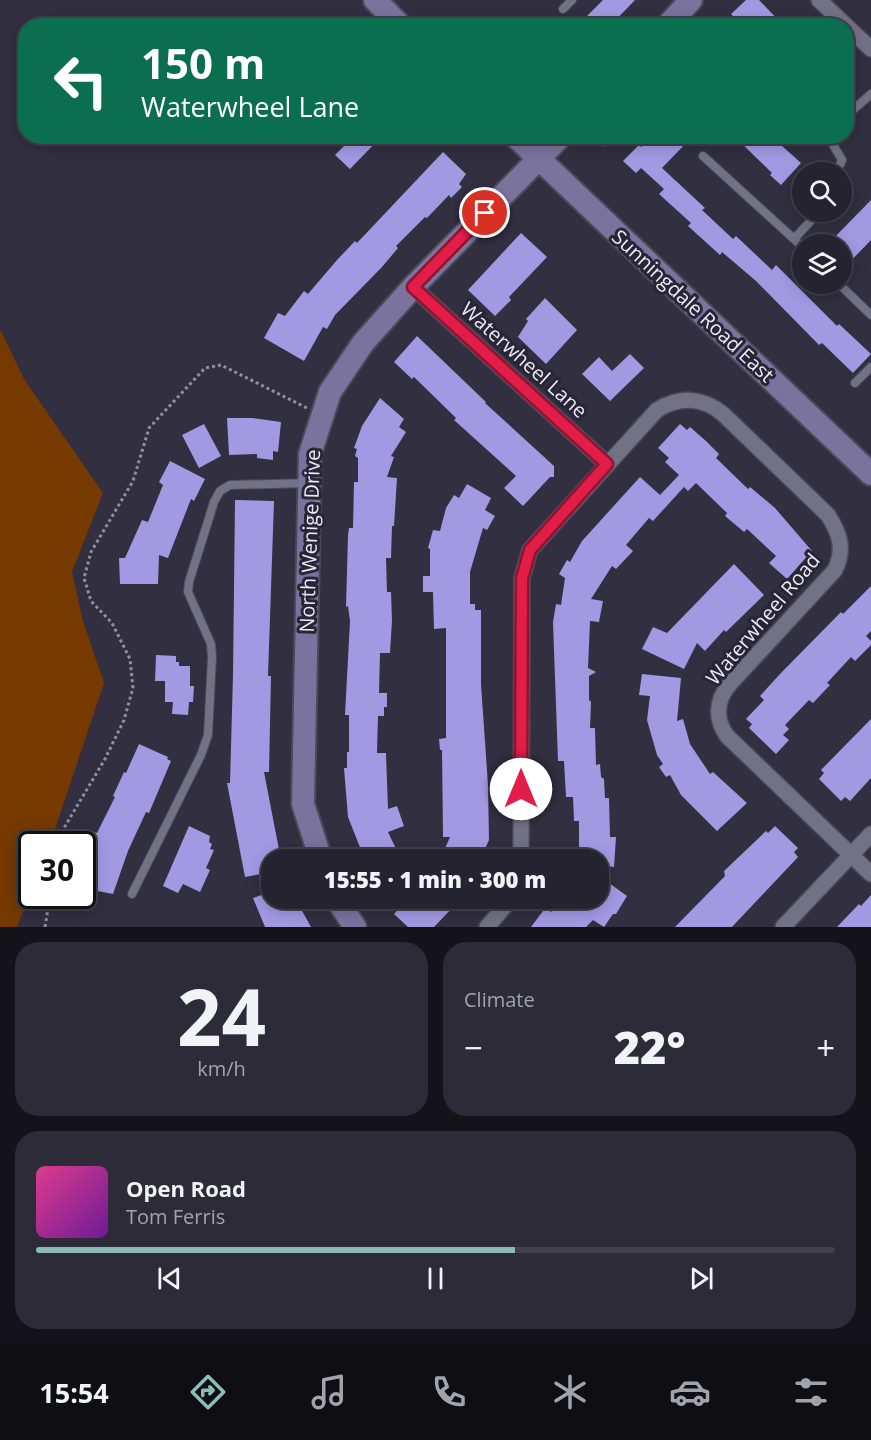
<!DOCTYPE html>
<meta charset="utf-8">
<style>
:root{--surface:#252330;--page:#2d2b38;--text:#f1f3f6;--muted:#a3a4ab;--line:#42404c;--accent:#8bbbb9}
body{margin:0;font-family:"Open Sans",sans-serif;background:var(--page);color:var(--text);height:100vh;display:flex;flex-direction:column;font-size:22px;white-space:nowrap}
*{box-sizing:border-box;margin:0}
p{font-size:20px;color:var(--muted)}
.icon{flex:none;width:33px;height:33px;fill:none;stroke:currentColor;stroke-width:2;stroke-linecap:round;stroke-linejoin:round}
.map{position:relative;height:927px;overflow:hidden}
.side{display:flex;flex-direction:column;gap:15px;padding:15px;background:#14131a;flex:1}
.side>*{flex:none}
.banner{position:absolute;left:18px;top:18px;width:836px;height:126px;border-radius:24px;box-shadow:0 3px 15px #0003,0 0 0 2px var(--line);background:#0b6e4f;color:#fff;overflow:hidden}
.tools{position:absolute;left:792px;top:162px;display:grid;gap:12px}
.tools a{display:grid;place-items:center;width:60px;height:60px;border-radius:50%;background:var(--surface);box-shadow:0 3px 15px #0003,0 0 0 2px var(--line);font-size:30px}
.speed{position:absolute;left:18px;top:831px;display:flex;gap:12px;font-size:30px;font-weight:700;text-align:center}
.speed>*{display:grid;place-content:center;width:78px;height:78px;border-radius:50%;background:var(--surface);box-shadow:0 3px 15px #0003,0 0 0 2px var(--line);line-height:1}
.speed .limit{border:3px solid #111;border-radius:9px;background:#fff;color:#111}
.pin{position:absolute;display:grid;place-items:center;width:51px;height:51px;color:#fff;margin:-26px;border:3px solid #fff;border-radius:50%;box-shadow:0 2px 6px #0007}
.me{position:absolute;width:66px;margin:-33px;rotate:0deg;stroke-linejoin:round;filter:drop-shadow(0 0 4px #0008)}
.turn{display:flex;align-items:center;gap:21px;height:126px;padding:0 24px;font-size:27px}
.turn .icon{width:78px;height:78px;stroke-width:2.5}
.turn b{display:block;font-size:42px;line-height:51px}
.big{font-size:45px;font-weight:800;line-height:1.1}
.side .card{flex:1;display:flex;flex-direction:column;justify-content:center;gap:9px;min-width:0;padding:0 21px;border-radius:24px;background:var(--page)}
.side .dial{align-items:center;gap:0}
.dial b{font-size:78px;line-height:1}
.song{display:flex;align-items:center;gap:18px}
.cover{width:72px;height:72px;border-radius:9px;background:linear-gradient(135deg,hsl(330 70% 55%),hsl(280 70% 35%))}
.played{height:6px;border-radius:3px;background:linear-gradient(90deg,var(--accent) 60%,var(--line) 60%)}
.keys{display:flex;justify-content:space-around;direction:ltr}
.heat{display:flex;justify-content:space-between;align-items:center;font-size:33px;direction:ltr}
.side .tiles{flex:1;display:grid;gap:15px;grid-template-columns:1fr 1fr}
.card:last-child{grid-column:span 2}
.trip{position:absolute;left:261px;top:849px;width:348px;height:60px;border-radius:24px;background:var(--surface);box-shadow:0 3px 15px #0003,0 0 0 2px var(--line);font-weight:800;line-height:60px;text-align:center}
.menu{display:flex;height:96px;justify-content:space-around;align-items:center;background:#0f0e13;color:var(--muted)}
.menu .icon{width:42px;height:42px}
.menu .active{color:var(--accent)}
.menu b{font-size:27px;color:var(--text)}
.map>svg:first-child{display:block}
.green{fill:#763900}
.building{fill:#a299e2}
.lines{fill:none;stroke-linecap:round;stroke-linejoin:round}
.lane-casing{stroke:#4b4a58;stroke-width:10}
.street-casing{stroke:#4b4a58;stroke-width:18}
.secondary-casing{stroke:#4b4a58;stroke-width:26}
.path{stroke:#92909e;stroke-width:3;stroke-dasharray:3 3;stroke-linecap:butt}
.lane{stroke:#737185;stroke-width:8}
.street{stroke:#737185;stroke-width:15}
.secondary{stroke:#79739e;stroke-width:22}
.route-casing{stroke:#92132f;stroke-width:15}
.route{stroke:#e11d48;stroke-width:10}
.labels{text-anchor:middle;stroke-width:6;stroke-linejoin:round;paint-order:stroke}
.street-label{font-size:20px;fill:#ebeaf5;stroke:#272536}
</style>
<div class="map">
<svg width="871" height="927" viewBox="0 0 871 927">
<rect width="100%" height="100%" fill="#312f40"/>
<path class="green" d="M0,329L24,379L103,493L72,572L83,621L104,683L50,844H32L31,891L17,927H0Z"/>
<path class="building" d="M603,0H635L610,26H577Z
M746,0H759L784,26H743L731,14Z
M354,136H382L350,169L335,155Z
M651,136H693L662,168L705,208L702,210L733,239L736,236L772,270L776,265L837,326L839,324L871,354L853,373L822,343L819,345L756,281L722,252L720,255L688,226L691,223L659,194L664,189L641,168L636,173L623,161L639,145L641,147Z
M734,136H771L801,163L781,185L770,175L772,173Z
M443,152L466,174L459,184L462,187L451,198L449,195L427,218L425,217L396,246L398,248L382,267L335,315L327,329L323,327L304,361L264,338L278,313L285,316L304,291L308,294L337,260L355,241L357,243Z
M871,200V240L842,270V244H828Z
M521,233L547,257L509,297L511,300L495,316L468,290Z
M545,298L577,330L546,364L518,337L528,321L526,319Z
M417,336L486,402L485,403L554,466V477H550L523,506L504,488L516,476L454,420L456,418L414,377L412,379L394,362Z
M630,354L644,368L610,401L582,374L599,357L612,371Z
M380,398L404,419L399,427L406,432L391,456L394,457L387,477L397,478L394,526H392L391,558H386L387,592H391L392,620L390,653H380L379,693H387V707H384V716H378L377,753H386L388,809L397,806L404,826L388,832L397,851L394,860H365L348,817L344,768H347V752H349V715H345L350,621L348,606L346,607L348,535L349,528H353L354,482H358V458L355,456L357,449L354,448L362,426Z
M227,418H252L281,422L278,452L273,451V460L257,458V454L229,455Z
M204,424L221,456L199,468L182,435Z
M680,424L687,430L690,427L706,441L719,454L716,458L748,489L750,487L775,508L812,551L787,579L769,563L776,556L747,529L744,532L725,516L727,513L696,483L688,491L684,487L653,521L649,518L626,545L633,551L616,569L612,566L591,599L603,601L599,622L590,621L588,668L596,672L589,676V700L591,702L590,728H595L596,765L600,764L601,777L604,779L605,798H609L610,837H616L614,867L598,865V860L579,857V821H574L573,797H566L564,761H558L553,622L556,604L561,605L565,578L559,574L567,560L570,562L582,541L640,477L660,495L679,475L665,462L669,458L658,448Z
M170,461L205,479L194,501L191,499L168,558L159,555L158,584H120L119,558H125L142,520L148,522L163,485L159,482Z
M467,484L491,498L485,510L495,516L487,530L483,528L470,572V604H475V610H481V684L488,785L489,840L480,860H440L450,837H443L442,750H440L439,739L446,738V628L434,629L433,592H423V576H430V549L428,548L433,530L440,531L446,508L454,495L459,498Z
M235,500L274,501L268,676H271L269,772H264L281,860H272V872L245,877L227,783H230L233,675Z
M734,564L764,595L726,632L724,630L705,651L697,643L684,669L642,649L653,627L667,633Z
M871,586V631L866,636L871,641V645L855,661L851,657L827,683L830,685L813,703L809,700L785,725L789,729L783,735L789,740L776,754L749,728L752,724L746,719L764,700L760,696L780,674L841,612L843,614Z
M156,655L176,656V662H179V666H190V686H194L193,702H189L188,715L172,714L173,702H165V681H155Z
M642,674L681,678L677,721L683,719L690,744L710,774L713,772L747,803L717,831L681,795L670,775L666,777L659,767L663,764L657,755L647,720L650,696L639,695Z
M871,719V778L850,801L845,797L841,801L819,779L824,773L821,770Z
M139,744L168,757L167,759L171,761L149,813L146,812L128,851L113,894L82,888V865L94,832L97,833L115,797L113,796L124,772L126,773Z
M189,826L210,836L209,842L212,844L210,849L214,850L206,868L210,870L200,892L183,884L178,893L163,886Z
M775,826L798,848L794,852L798,857L732,927H675L725,876L724,871L766,831L768,833Z
M598,875L627,896L616,914H613L604,927L593,920L586,927H531L546,907L551,912L561,902L569,909L576,898H598Z
M272,891V898H295L311,927H265L253,898Z
M871,895V927H837L859,904L861,906Z
M409,898H450L456,904L434,927H408L394,914Z"/>
<g class="lines">
<g class="lane-casing">
<path id="lane" d="M563,9L572,0
M846,116L871,94
M828,136L842,160L837,172
M603,142L609,136
M703,156L794,239
M802,247L794,239L819,212
M839,284L871,315
M855,383L871,367
M132,894L201,755L208,735L212,657L211,644L188,592L189,582L214,502L220,491L230,485L308,483"/>
</g>
<g class="street-casing">
<path id="street" d="M819,0L871,49
M413,287L607,464
M521,860L522,578L530,550L657,410C679,396 703,397 723,414L828,515C840,534 845,549 835,570L729,685C716,701 715,719 727,736L871,874
M487,927L512,898
M783,927L871,834"/>
</g>
<g class="secondary-casing">
<path id="secondary" d="M375,0L401,26
M667,26L691,0
M515,136L871,474
M321,860L303,804L310,454L330,392L363,343L413,287L561,136
M336,898L355,927"/>
</g>
<path class="path" d="M58,844L61,833L105,759L124,720L133,688L130,659L112,623L91,601L84,578L91,552L133,481L149,428L205,368L221,365L307,408
M45,927L50,896"/>
<use href="#lane" class="lane"/>
<use href="#street" class="street"/>
<use href="#secondary" class="secondary"/>
</g>
<g class="lines">
<g class="route-casing">
<path id="route" d="M485,213L413,287L607,464L530,550L522,578L521,789"/>
</g>
<use href="#route" class="route"/>
</g>
<g class="labels">
<g class="street-label">
<text transform="translate(693 306) rotate(43)" y="7">Sunningdale Road East</text>
<text transform="translate(524 360) rotate(42)" y="7">Waterwheel Lane</text>
<text transform="translate(310 541) rotate(-88)" y="7">North Wenige Drive</text>
<text transform="translate(763 619) rotate(-50)" y="7">Waterwheel Road</text>
</g>
</g>
</svg>
<div class="tools">
<a><svg class="icon" aria-label="search" viewBox="0 0 24 24"><circle cx="10" cy="10" r="6"/><path d="M15 15l6 6"/></svg></a>
<a><svg class="icon" aria-label="layers" viewBox="0 0 24 24"><path d="M12 4l9 5-9 5-9-5zM3 14l9 5 9-5"/></svg></a>
</div>
<div class="speed"><div class="limit">30</div></div>
<div class="pin" style="left:485px;top:213px;background:#d93025"><svg class="icon" aria-label="arrive" viewBox="0 0 24 24"><path d="M6 21V4h12l-3 4 3 4H6"/></svg></div>
<svg class="me" style="left:521px;top:789px" viewBox="-20 -20 40 40"><circle r="19" fill="#fff"/><path d="M0-13L10 11 0 6-10 11z" fill="#e11d48"/></svg>
<div class="trip">15:55 · 1 min · 300 m</div>
<div class="banner">
<div class="turn"><svg class="icon" aria-label="left" viewBox="0 0 24 24"><path d="M17 20v-9H6M10 6l-5 5 5 5"/></svg><div><b>150 m</b>Waterwheel Lane</div></div>
</div>
</div>
<section class="side">
<div class="tiles">
<div class="card dial"><b>24</b><p>km/h</p></div>
<div class="card"><p>Climate</p>
<div class="heat"><a>−</a><b class="big">22°</b><a>+</a></div>
</div>
<div class="card">
<div class="song"><i class="cover"></i><div><b>Open Road</b><p>Tom Ferris</p></div></div>
<div class="played"></div>
<div class="keys"><svg class="icon" aria-label="previous" viewBox="0 0 24 24"><path d="M18 5L8 12l10 7zM5 5v14"/></svg><svg class="icon" aria-label="pause" viewBox="0 0 24 24"><path d="M8 5v14M16 5v14"/></svg><svg class="icon" aria-label="next" viewBox="0 0 24 24"><path d="M6 5l10 7-10 7zM19 5v14"/></svg></div>
</div>
</div>
</section>
<nav class="menu">
<b>15:54</b>
<svg class="icon active" aria-label="directions" viewBox="0 0 24 24"><path d="M12 3l9 9-9 9-9-9zM9 14v-3h6M13 9l2 2-2 2"/></svg>
<svg class="icon" aria-label="music" viewBox="0 0 24 24"><path d="M9 18V5l10-2v13"/><circle cx="6" cy="18" r="3"/><circle cx="16" cy="16" r="3"/></svg>
<svg class="icon" aria-label="phone" viewBox="0 0 24 24"><path d="M5 4h4l2 5-3 2q2 4 5 5l2-3 5 2v4C11 20 4 13 5 4z"/></svg>
<svg class="icon" aria-label="climate" viewBox="0 0 24 24"><path d="M12 3v18M4 7l16 10M4 17L20 7"/></svg>
<svg class="icon" aria-label="car" viewBox="0 0 24 24"><path d="M5 17H2v-5l4-1 3-4h7l3 4 3 1v5h-3M9 17h6M6 11h13"/><circle cx="7" cy="17" r="2"/><circle cx="17" cy="17" r="2"/></svg>
<svg class="icon" aria-label="filters" viewBox="0 0 24 24"><path d="M4 7h16M4 17h16"/><circle cx="9" cy="7" r="2"/><circle cx="15" cy="17" r="2"/></svg>
</nav>
